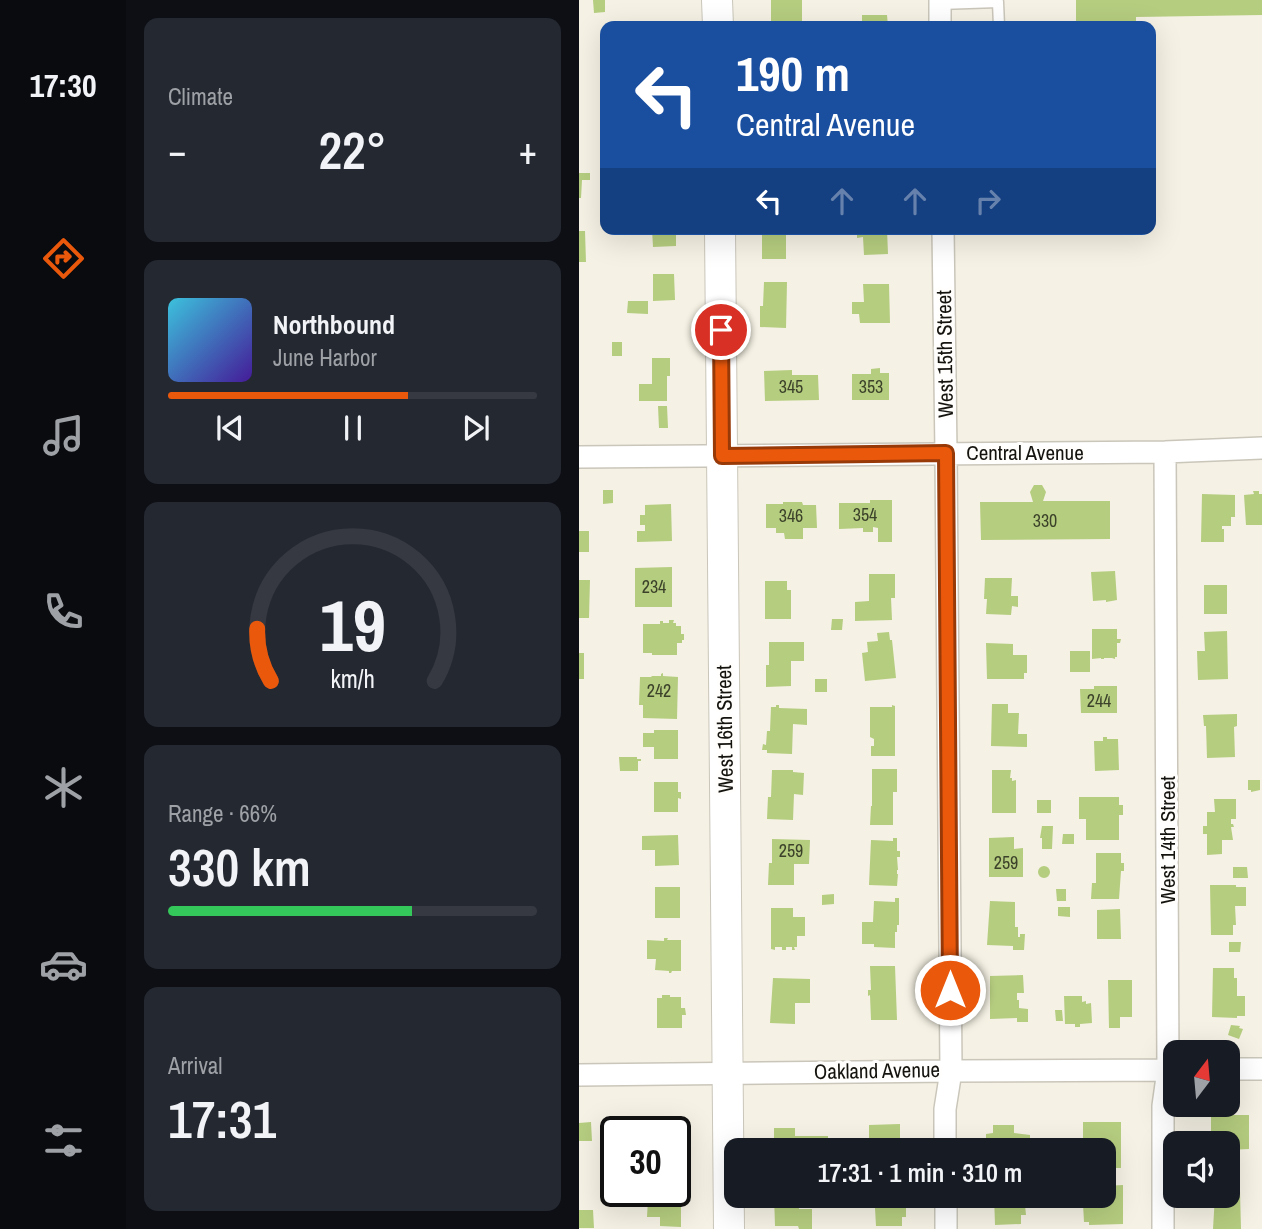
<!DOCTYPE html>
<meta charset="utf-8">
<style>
:root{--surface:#171b24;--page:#242831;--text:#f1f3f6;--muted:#9ea1a6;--line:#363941;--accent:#ea580c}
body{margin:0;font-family:"Archivo Narrow",sans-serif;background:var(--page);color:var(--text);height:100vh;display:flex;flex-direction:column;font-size:26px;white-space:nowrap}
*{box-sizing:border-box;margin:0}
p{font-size:23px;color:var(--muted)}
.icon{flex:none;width:38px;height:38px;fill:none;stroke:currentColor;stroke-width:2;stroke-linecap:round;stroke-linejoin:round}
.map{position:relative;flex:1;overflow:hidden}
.drawer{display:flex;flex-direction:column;gap:18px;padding:18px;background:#0d0f14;width:453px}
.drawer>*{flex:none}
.hud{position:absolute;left:21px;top:21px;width:556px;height:214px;border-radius:14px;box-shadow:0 7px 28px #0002;background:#1a4fa0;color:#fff;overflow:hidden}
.needle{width:46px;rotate:16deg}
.tools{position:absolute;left:584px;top:1040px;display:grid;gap:14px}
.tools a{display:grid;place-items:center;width:77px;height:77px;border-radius:14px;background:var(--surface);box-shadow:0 7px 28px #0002;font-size:35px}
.speed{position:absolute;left:21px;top:1116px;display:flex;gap:14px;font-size:35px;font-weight:700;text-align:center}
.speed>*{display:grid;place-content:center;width:91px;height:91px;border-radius:50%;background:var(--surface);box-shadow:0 7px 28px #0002;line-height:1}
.speed .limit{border:4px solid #111;border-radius:10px;background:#fff;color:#111}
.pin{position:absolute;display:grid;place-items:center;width:60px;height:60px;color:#fff;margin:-30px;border:4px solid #fff;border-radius:50%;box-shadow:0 2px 7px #0007}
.me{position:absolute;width:77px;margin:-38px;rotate:0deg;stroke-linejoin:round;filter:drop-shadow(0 0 5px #0008)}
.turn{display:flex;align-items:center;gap:24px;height:147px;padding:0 21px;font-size:32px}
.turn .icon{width:91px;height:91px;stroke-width:2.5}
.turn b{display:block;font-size:49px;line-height:60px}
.lanes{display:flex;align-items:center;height:66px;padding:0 21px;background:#0003;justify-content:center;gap:35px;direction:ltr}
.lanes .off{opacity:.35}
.big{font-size:52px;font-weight:600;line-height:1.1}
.drawer .card{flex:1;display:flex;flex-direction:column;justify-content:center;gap:10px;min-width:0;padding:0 24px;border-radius:14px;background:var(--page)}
.drawer .dial{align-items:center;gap:0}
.dial svg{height:182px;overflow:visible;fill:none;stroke:var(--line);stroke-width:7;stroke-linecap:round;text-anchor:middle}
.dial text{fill:var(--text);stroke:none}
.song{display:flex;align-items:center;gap:21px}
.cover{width:84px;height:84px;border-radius:10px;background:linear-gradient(135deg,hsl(190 70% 55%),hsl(260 70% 35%))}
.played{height:7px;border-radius:4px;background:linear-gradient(90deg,var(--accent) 65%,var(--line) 65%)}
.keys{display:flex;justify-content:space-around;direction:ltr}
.heat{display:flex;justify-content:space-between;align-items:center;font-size:38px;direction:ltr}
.charge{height:10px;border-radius:5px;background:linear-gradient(90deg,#34c759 66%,var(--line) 0)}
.trip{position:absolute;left:145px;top:1138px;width:392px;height:70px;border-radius:14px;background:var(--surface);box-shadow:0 7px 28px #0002;font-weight:600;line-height:70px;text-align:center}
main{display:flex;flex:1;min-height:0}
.menu{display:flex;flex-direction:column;width:126px;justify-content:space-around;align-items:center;background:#090b0e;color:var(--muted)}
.menu .icon{width:49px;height:49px}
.menu .on{color:var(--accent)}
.menu b{font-size:32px;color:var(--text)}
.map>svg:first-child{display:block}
.building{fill:#b5cd7f}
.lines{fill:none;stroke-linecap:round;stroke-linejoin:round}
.lane-casing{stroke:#cac6ba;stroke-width:13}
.street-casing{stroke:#cac6ba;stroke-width:24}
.secondary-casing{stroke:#cac6ba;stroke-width:32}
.lane{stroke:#fff;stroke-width:10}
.street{stroke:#fff;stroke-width:21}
.secondary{stroke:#fff;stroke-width:30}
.route-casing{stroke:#983908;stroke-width:18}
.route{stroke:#ea580c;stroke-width:12}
.labels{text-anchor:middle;stroke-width:6;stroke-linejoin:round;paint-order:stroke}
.number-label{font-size:18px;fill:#3c422a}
.street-label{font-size:21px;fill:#14130e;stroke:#fffefc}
</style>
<main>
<nav class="menu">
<b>17:30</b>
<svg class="icon on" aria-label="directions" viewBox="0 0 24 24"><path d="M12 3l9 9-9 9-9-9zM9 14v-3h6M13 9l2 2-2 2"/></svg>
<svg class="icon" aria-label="music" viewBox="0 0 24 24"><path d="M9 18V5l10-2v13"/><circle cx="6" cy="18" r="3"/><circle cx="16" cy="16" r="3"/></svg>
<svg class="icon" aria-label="phone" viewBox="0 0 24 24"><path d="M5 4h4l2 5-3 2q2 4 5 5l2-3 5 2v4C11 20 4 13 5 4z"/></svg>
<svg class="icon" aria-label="climate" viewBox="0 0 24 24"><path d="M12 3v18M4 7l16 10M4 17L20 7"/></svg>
<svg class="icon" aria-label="car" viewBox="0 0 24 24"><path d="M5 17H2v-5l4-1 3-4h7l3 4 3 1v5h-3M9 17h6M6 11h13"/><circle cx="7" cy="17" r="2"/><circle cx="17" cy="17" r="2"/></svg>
<svg class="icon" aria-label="filters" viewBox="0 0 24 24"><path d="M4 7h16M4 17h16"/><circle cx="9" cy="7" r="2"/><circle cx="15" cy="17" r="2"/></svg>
</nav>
<section class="drawer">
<div class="card"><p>Climate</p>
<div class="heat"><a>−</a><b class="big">22°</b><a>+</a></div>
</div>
<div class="card">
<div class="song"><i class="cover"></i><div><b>Northbound</b><p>June Harbor</p></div></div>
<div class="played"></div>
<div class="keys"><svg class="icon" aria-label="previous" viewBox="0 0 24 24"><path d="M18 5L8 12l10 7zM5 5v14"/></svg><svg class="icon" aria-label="pause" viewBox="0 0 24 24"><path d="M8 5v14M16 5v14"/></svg><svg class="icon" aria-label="next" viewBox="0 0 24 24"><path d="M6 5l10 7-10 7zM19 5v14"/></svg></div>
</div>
<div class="card dial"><svg viewBox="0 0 100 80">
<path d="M14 69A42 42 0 1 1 86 69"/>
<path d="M14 69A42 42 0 0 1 8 46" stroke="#ea580c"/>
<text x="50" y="56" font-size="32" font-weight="700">19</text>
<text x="50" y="72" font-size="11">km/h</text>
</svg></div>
<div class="card"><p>Range · 66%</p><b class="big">330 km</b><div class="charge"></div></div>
<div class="card"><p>Arrival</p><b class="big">17:31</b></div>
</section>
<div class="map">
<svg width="683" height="1229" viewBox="0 0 683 1229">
<rect width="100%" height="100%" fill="#f5f1e4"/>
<path class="building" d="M14,0H26V12L15,13Z
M192,0H223V26H192Z
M497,0H683V15L557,17V26H497Z
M283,15H308L309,26H283Z
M71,21H93V26H71Z
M0,173H11V180H3L2,198H0Z
M73,229H97V246L74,247Z
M183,229H207V259H183Z
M278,229H308L309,254L285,255L284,237L278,238Z
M0,231H6L7,262H0Z
M74,274H95L96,300L74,301Z
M185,282H208L207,328L181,327V306H184Z
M284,284H310L311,323H281L280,314H273V302H285Z
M49,301H69V314L48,313Z
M33,342H43V356H33Z
M73,358H91V376H88V401H60V384H73Z
M301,368V373H310V400H273V374H292V369Z
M213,370V375H239L240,400L186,401L185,371Z
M79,406H88L89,428H80Z
M455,485H463L467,492L464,501H531V539L402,540L401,502H454L451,492Z
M24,490H34V503L24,504Z
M674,491H680V494H683V525H667L665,495L675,494Z
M623,494L656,495V517H652V526H643V529H645V542H622Z
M291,500H313V542H299V528L294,527V532H284V528L260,529V503H291Z
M204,502H223L224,505H237L238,528H224V539H206L205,533H197V528H187V504H204Z
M92,504L93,541L58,542V531H66V525H61V515H66V505Z
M0,531H10V552H0Z
M93,567V607H56V568Z
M536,571L538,600L527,602V600L514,601L512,572Z
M290,574H316V598H312L313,620L276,621V602L290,601Z
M406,578H433L432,596H439V607L433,606L432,615L407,614L408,599H405Z
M0,580H11L10,618H0Z
M186,581H208V590H212V619H186Z
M625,585H648V614H625Z
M253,619H264L263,630H252Z
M90,620H95L94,623H97V626H102V634H105V640H103V643H98V655H73V653H64V624H81V621H84V623H90Z
M513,629H538V639H542L541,643H538V657H536V659L533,658H525V659H522V658L513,659Z
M648,631L649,679L619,680L618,651H626L625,632Z
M310,632L311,640H313L317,678L286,681L283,653L289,652L288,642L299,641L298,633Z
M190,642H225V661H212V686L187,687V665H190Z
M407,643L434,644V655H448V673H445V679H408Z
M491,651H511V672H491Z
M0,653H5V679H0Z
M84,673V676L99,677L98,719L64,718V705H60L61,677H72L73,676H82V674Z
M236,679H248V692H236Z
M515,686H538V713H502L501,689H515Z
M413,704H429V713H440L439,734H448V747L412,746Z
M197,705H200V708L228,709V725L214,724L213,754L188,753V750H183L184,744L187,745L188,731H191L192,707H197Z
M313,705L316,706V756H292V746H295V739L291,737V707H313Z
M658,714V726L655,727L656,757L628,758L627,726H625L624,715Z
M75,730H99V759H75V747H64V733H75Z
M524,737H528V739H539L540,770L516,771L515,741H524Z
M40,757H58V759H62V761H59V771H41Z
M293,769H318V792H314V825H291L292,806H293Z
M193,770H214V772L225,773L224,795L215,794L214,820L188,819L189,797H192Z
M413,770H432L431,778H433V781L437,780V813H413Z
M669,780H681V790L672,792V790H669Z
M75,782H99V792H102V799L99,798V812H75Z
M500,797H540V805H544V815H540V840H507V819H500Z
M635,799H657V819H652V824H654L655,827H652L654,840H643V854L628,855V834H624V826H628V812H636Z
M458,800H472V813H458Z
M463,826H474L473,849H463V838H461Z
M484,834H495V844H483Z
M99,835L100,865L76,866V850H63V836Z
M435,837V849L444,848V877H410V838Z
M314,838H318V851H321V857H318L319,870H318V874H319L318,886L290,885L292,840L314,841Z
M193,839L231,840L230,864H215V885H189L190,863H193Z
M517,853H542V863H545V871H542L540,899H512L513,883H517Z
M459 872a6 6 0 1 1 12 0a6 6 0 1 1-12 0Z
M654,867H668L669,878H654Z
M631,885H657V887H667V906H656L657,925H654V935H632Z
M76,887H101V918H76Z
M477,889H487V901H478Z
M255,894V904L243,905V895Z
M316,898H320V925H318V932H316V948L295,947V944H283V922H294L295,901L316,902Z
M411,901L436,902V927H439V937H441V934H446L445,950H434V946L408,945Z
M479,907H491V917L479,916Z
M192,908H214V917H226V936H218V947H215L216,950H213V947H207V950H203V947H196V950L192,949Z
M541,909L542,939H518V910Z
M85,938H89L88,940H102V971H93L92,973H90V971L76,970L77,959H68V940L85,941Z
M650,942H662L661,952H650Z
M291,966H316L318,1020H292L291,995L289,996V990H292Z
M634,968H655V978H658V996H666V1016H658V1018L633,1017Z
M444,975L445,993H438V1000H440V1008L449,1009V1022H438V1018L411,1019V976Z
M194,978L231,979V1003H216V1024L191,1023Z
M529,980H553V1017H541V1028H530Z
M83,995H91V997H102V1008H106L107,1015H103V1028H78V998H83Z
M485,996H503V1002L507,1001V1004L512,1003L513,1023L501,1024V1027H496V1024H486Z
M476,1010H483L484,1021H477Z
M652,1025L661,1026L660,1028L664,1029L660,1039L649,1035Z
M643,1115H670V1149L649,1150V1143H632V1117H643Z
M12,1122L13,1141H0V1123Z
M504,1122H542V1168H525V1150H504Z
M321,1124V1150H295V1145H290V1125Z
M414,1125H435V1133L451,1135V1150H407V1134L414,1133Z
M100,1128L101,1166H96V1132H56V1130Z
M195,1128H216V1136H249V1150H195Z
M544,1185V1224L510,1225V1222H505L504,1204H512V1195H525V1186Z
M96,1187H102V1227L81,1226V1217H68L69,1199L77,1200V1192H96Z
M649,1191H661L662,1229H634L636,1195H649Z
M195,1195H217V1198H219L220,1209H233V1229H220L219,1226H196Z
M296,1195H322V1207H327V1217H323V1226H297L296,1208H291V1199L296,1198Z
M415,1195H443L442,1206L446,1205L447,1215H442V1224L416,1225Z
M0,1210H14L15,1228H0Z"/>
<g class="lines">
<g class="lane-casing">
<path id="lane" d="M361,4L419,2L420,26"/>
</g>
<g class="street-casing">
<path id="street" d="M361,0V26
M364,229L367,453L372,1071L366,1109V1150
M0,457L586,452L683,448
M649,1069H683
M0,1075L372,1071L597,1070
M367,1195V1229
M584,1229V1106L589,1070L586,452"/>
</g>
<g class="secondary-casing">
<path id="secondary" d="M138,0L139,26
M141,229L150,1229"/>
</g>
<use href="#lane" class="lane"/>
<use href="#street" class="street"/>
<use href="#secondary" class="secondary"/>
</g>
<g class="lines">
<g class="route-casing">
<path id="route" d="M142,330L143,456L367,453L371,990"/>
</g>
<use href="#route" class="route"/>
</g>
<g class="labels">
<g class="number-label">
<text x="212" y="393">345</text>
<text x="292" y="393">353</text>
<text x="286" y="521">354</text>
<text x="212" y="522">346</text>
<text x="466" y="527">330</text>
<text x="75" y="593">234</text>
<text x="80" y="697">242</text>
<text x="520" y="707">244</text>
<text x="212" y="857">259</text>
<text x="427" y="869">259</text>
</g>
<g class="street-label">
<text transform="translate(366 354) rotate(-91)" y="7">West 15th Street</text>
<text x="446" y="460">Central Avenue</text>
<text transform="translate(146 729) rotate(-91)" y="7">West 16th Street</text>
<text transform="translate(589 840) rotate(-90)" y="7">West 14th Street</text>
<text transform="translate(298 1071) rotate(-1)" y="7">Oakland Avenue</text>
</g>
</g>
</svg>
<div class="tools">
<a><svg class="needle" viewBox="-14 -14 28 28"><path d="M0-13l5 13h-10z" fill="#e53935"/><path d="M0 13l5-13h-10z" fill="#9ea1a6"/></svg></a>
<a><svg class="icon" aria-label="sound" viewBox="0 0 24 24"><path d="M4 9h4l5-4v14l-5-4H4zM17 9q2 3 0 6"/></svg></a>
</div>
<div class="speed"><div class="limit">30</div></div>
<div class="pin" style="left:142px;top:330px;background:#d93025"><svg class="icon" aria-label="arrive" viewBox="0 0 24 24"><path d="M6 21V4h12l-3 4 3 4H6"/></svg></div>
<svg class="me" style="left:371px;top:990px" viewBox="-20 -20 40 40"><circle r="17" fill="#ea580c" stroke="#fff" stroke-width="3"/><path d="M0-11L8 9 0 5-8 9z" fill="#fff"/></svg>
<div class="trip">17:31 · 1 min · 310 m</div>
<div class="hud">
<div class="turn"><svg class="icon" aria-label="left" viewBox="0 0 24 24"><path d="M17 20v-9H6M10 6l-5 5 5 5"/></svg><div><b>190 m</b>Central Avenue</div></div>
<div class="lanes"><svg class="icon" aria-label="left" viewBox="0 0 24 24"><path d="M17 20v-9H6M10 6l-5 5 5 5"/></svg><svg class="icon off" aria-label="ahead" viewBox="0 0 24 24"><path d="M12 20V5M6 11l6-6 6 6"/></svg><svg class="icon off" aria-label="ahead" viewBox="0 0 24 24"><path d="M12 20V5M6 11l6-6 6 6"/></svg><svg class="icon off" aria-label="right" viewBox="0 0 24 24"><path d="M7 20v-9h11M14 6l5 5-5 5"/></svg></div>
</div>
</div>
</main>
